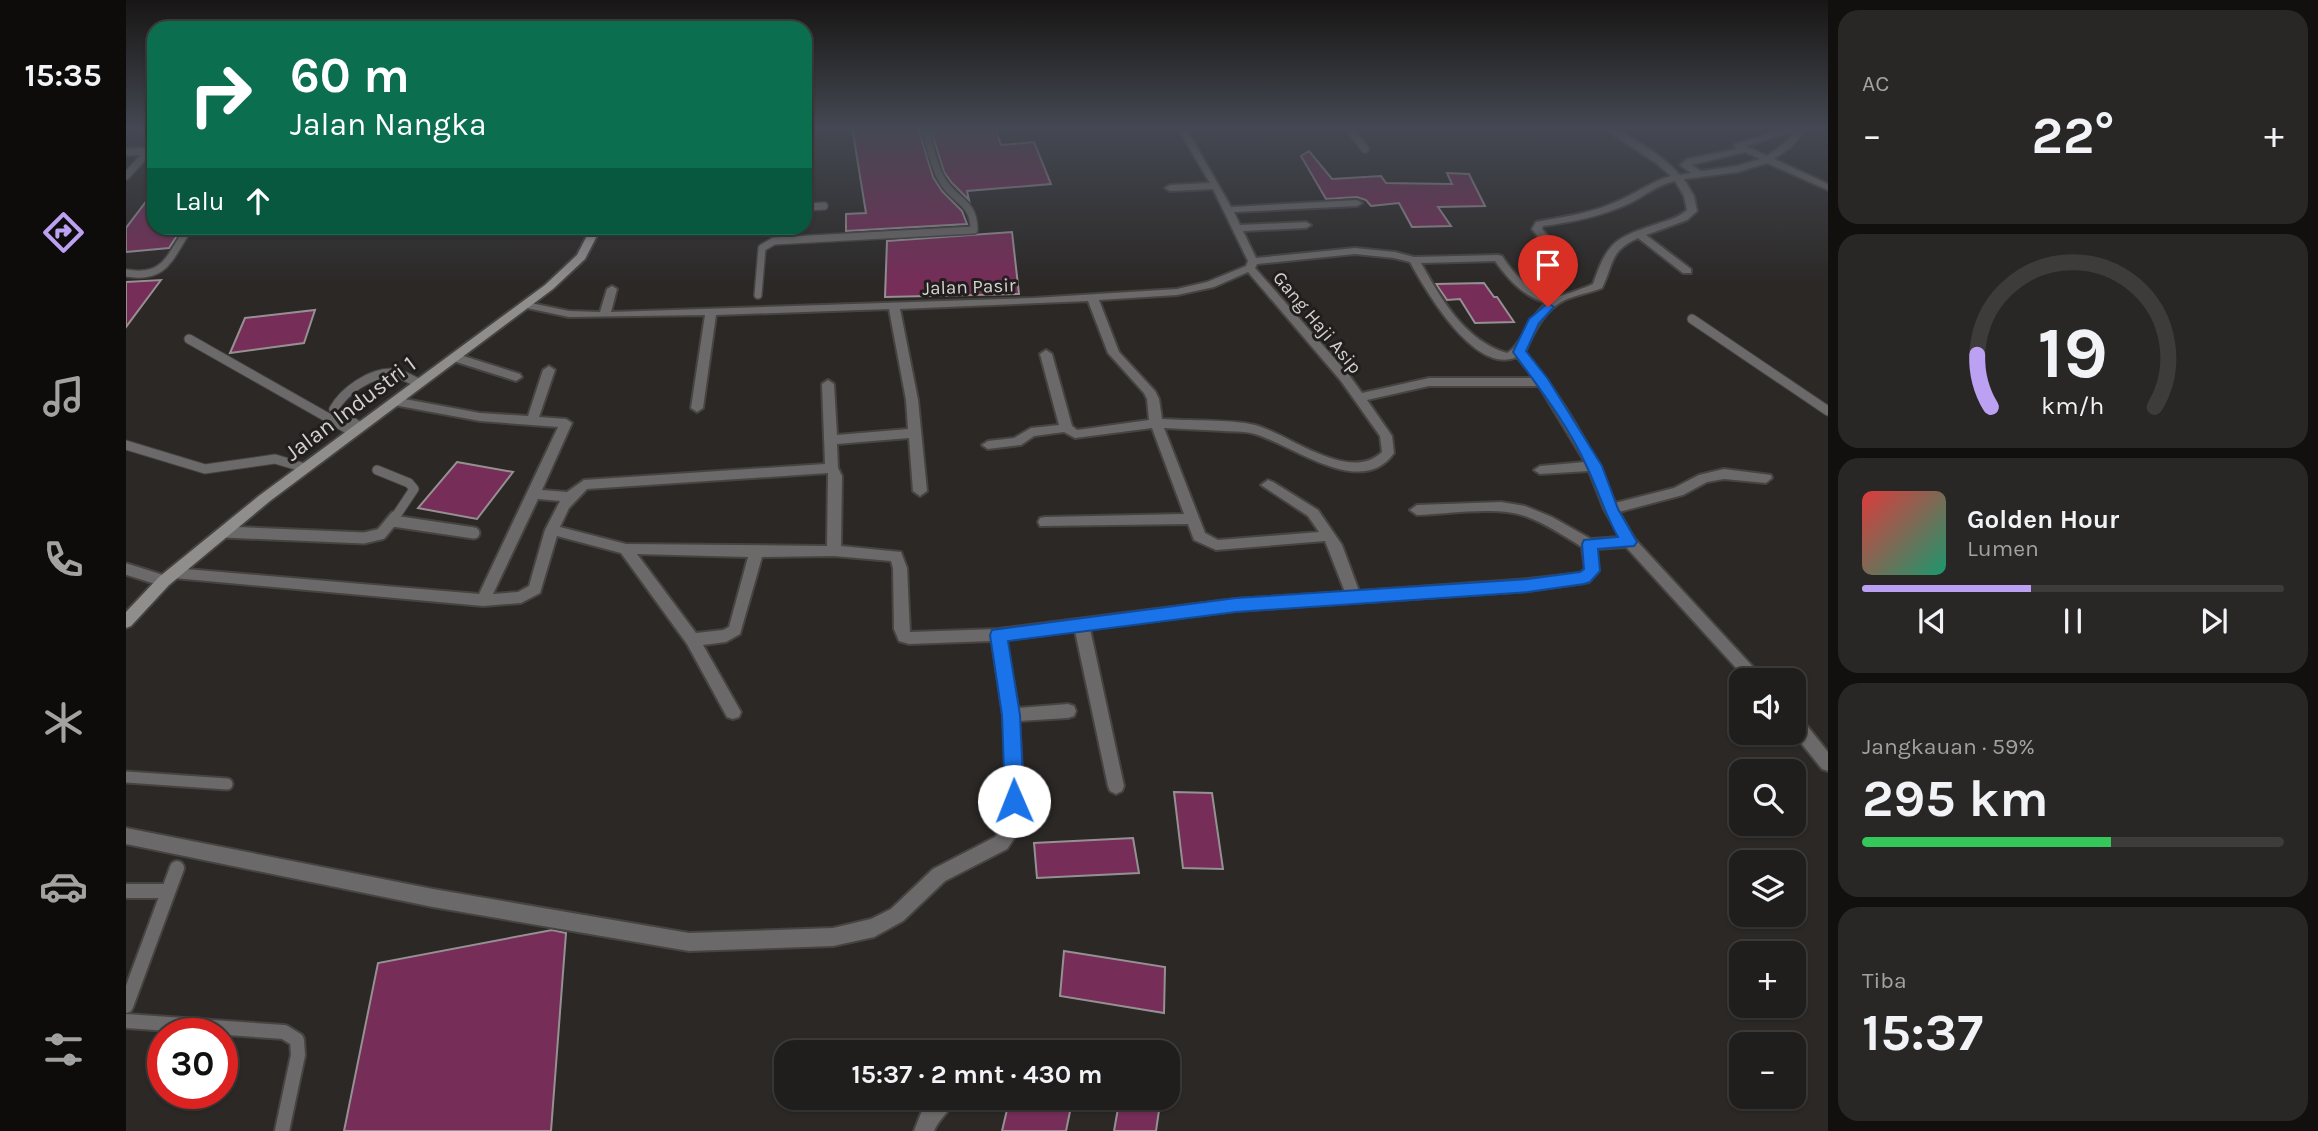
<!DOCTYPE html>
<html lang="id">
<meta charset="utf-8">
<style>
:root{--surface:#201e1c;--page:#282725;--text:#f1f3f6;--muted:#a2a2a3;--line:#3d3c3b;--accent:#bca0f2}
body{margin:0;font-family:Karla,sans-serif;background:var(--page);color:var(--text);height:100vh;display:flex;flex-direction:column;font-size:26px;white-space:nowrap}
*{box-sizing:border-box;margin:0}
p{font-size:23px;color:var(--muted)}
.icon{flex:none;width:38px;height:38px;fill:none;stroke:currentColor;stroke-width:2;stroke-linecap:round;stroke-linejoin:round}
.map{position:relative;flex:1;overflow:hidden}
.side{display:flex;flex-direction:column;gap:10px;padding:10px;background:#12100f;width:490px}
.side>*{flex:none}
.guide{position:absolute;left:21px;top:21px;width:665px;height:214px;border-radius:21px;box-shadow:0 2px 5px #0004,0 0 0 2px var(--line);background:#0b6e4f;color:#fff;overflow:hidden}
.tools{position:absolute;left:1603px;top:668px;display:grid;gap:14px}
.tools a{display:grid;place-items:center;width:77px;height:77px;border-radius:14px;background:var(--surface);box-shadow:0 2px 5px #0004,0 0 0 2px var(--line);font-size:35px}
.speed{position:absolute;left:21px;top:1018px;display:flex;gap:14px;font-size:35px;font-weight:700;text-align:center}
.speed>*{display:grid;place-content:center;width:91px;height:91px;border-radius:50%;background:var(--surface);box-shadow:0 2px 5px #0004,0 0 0 2px var(--line);line-height:1}
.speed .limit{border:10px solid #d22;background:#fff;color:#111}
.pin{position:absolute;display:grid;place-items:center;width:60px;height:60px;color:#fff;margin:-72px -30px;border-radius:50% 50% 50% 0;rotate:-45deg;box-shadow:0 0 7px #0007}
.pin .icon{rotate:45deg}
.me{position:absolute;width:77px;margin:-38px;rotate:359deg;stroke-linejoin:round;filter:drop-shadow(0 0 5px #0008)}
.turn{display:flex;align-items:center;gap:24px;height:147px;padding:0 28px;font-size:32px}
.turn .icon{width:91px;height:91px;stroke-width:2.5}
.turn b{display:block;font-size:49px;line-height:60px}
.then{display:flex;align-items:center;height:66px;padding:0 28px;background:#0003;gap:14px;font-size:26px}
.big{font-size:52px;font-weight:700;line-height:1.1}
.side .tile{flex:1;display:flex;flex-direction:column;justify-content:center;gap:10px;min-width:0;padding:0 24px;border-radius:21px;background:var(--page)}
.side .dial{align-items:center;gap:0}
.dial svg{height:182px;overflow:visible;fill:none;stroke:var(--line);stroke-width:7;stroke-linecap:round;text-anchor:middle}
.dial text{fill:var(--text);stroke:none}
.song{display:flex;align-items:center;gap:21px}
.cover{width:84px;height:84px;border-radius:10px;background:linear-gradient(135deg,hsl(0 70% 55%),hsl(160 70% 35%))}
.played{height:7px;border-radius:4px;background:linear-gradient(90deg,var(--accent) 40%,var(--line) 40%)}
.keys{display:flex;justify-content:space-around;direction:ltr}
.heat{display:flex;justify-content:space-between;align-items:center;font-size:38px;direction:ltr}
.charge{height:10px;border-radius:5px;background:linear-gradient(90deg,#34c759 59%,var(--line) 0)}
.trip{position:absolute;left:648px;top:1040px;width:406px;height:70px;border-radius:21px;background:var(--surface);box-shadow:0 2px 5px #0004,0 0 0 2px var(--line);font-weight:700;line-height:70px;text-align:center}
main{display:flex;flex:1;min-height:0}
.dock{display:flex;flex-direction:column;width:126px;justify-content:space-around;align-items:center;background:#0d0c0b;color:var(--muted)}
.dock .icon{width:49px;height:49px}
.dock .current{color:var(--accent)}
.dock b{font-size:32px;color:var(--text)}
.map>svg:first-child{display:block}
.building{fill:#762d58;stroke:#959193;stroke-width:2}
.lines{fill:none;stroke-linecap:round;stroke-linejoin:round}
.lane-far3-casing{stroke:#464341;stroke-width:10}
.lane-far2-casing{stroke:#464341;stroke-width:11}
.lane-far1-casing{stroke:#464341;stroke-width:15}
.lane-casing{stroke:#464341;stroke-width:18}
.street-casing{stroke:#464341;stroke-width:4}
.secondary-casing{stroke:#464341;stroke-width:4}
.lane-far3{stroke:#6b6969;stroke-width:7}
.lane-far2{stroke:#6b6969;stroke-width:9}
.lane-far1{stroke:#6b6969;stroke-width:11}
.lane{stroke:#6b6969;stroke-width:14}
.street{fill:#6b6969;fill-rule:evenodd}
.secondary{fill:#908d8d;fill-rule:evenodd}
.route{fill:#1a73e8;stroke:#114b97;stroke-width:2}
.labels{text-anchor:middle;stroke-width:6;stroke-linejoin:round;paint-order:stroke}
.far-street-label{font-size:19px;fill:#d3d1d0;stroke:#211e1d}
.street-label{font-size:23px;fill:#d3d1d0;stroke:#211e1d}
</style>
<main>
<nav class="dock">
<b>15:35</b>
<svg class="icon current" aria-label="directions" viewBox="0 0 24 24"><path d="M12 3l9 9-9 9-9-9zM9 14v-3h6M13 9l2 2-2 2"/></svg>
<svg class="icon" aria-label="music" viewBox="0 0 24 24"><path d="M9 18V5l10-2v13"/><circle cx="6" cy="18" r="3"/><circle cx="16" cy="16" r="3"/></svg>
<svg class="icon" aria-label="phone" viewBox="0 0 24 24"><path d="M5 4h4l2 5-3 2q2 4 5 5l2-3 5 2v4C11 20 4 13 5 4z"/></svg>
<svg class="icon" aria-label="climate" viewBox="0 0 24 24"><path d="M12 3v18M4 7l16 10M4 17L20 7"/></svg>
<svg class="icon" aria-label="car" viewBox="0 0 24 24"><path d="M5 17H2v-5l4-1 3-4h7l3 4 3 1v5h-3M9 17h6M6 11h13"/><circle cx="7" cy="17" r="2"/><circle cx="17" cy="17" r="2"/></svg>
<svg class="icon" aria-label="filters" viewBox="0 0 24 24"><path d="M4 7h16M4 17h16"/><circle cx="9" cy="7" r="2"/><circle cx="15" cy="17" r="2"/></svg>
</nav>
<div class="map">
<svg width="1702" height="1131" viewBox="0 0 1702 1131">
<rect width="100%" height="100%" fill="#2b2826"/>
<path class="building" d="M726,127H792L807,177L816,191L836,211L841,224L720,231V214L740,213Z
M804,127H869L875,145L908,142L925,184L841,191L843,200L826,183L818,172Z
M1183,151L1206,179L1255,176L1260,183L1326,184L1321,173L1343,174L1359,206L1312,207L1325,226L1286,227L1273,203L1245,206L1240,200L1231,197L1200,199L1175,156Z
M28,191V228H56L43,248L0,252V228Z
M886,232L893,294L759,297L761,241Z
M35,280L0,327V282Z
M1358,283L1368,297H1371L1388,322L1349,323L1334,299L1321,300L1310,284Z
M189,310L178,343L104,353L119,318Z
M331,462L387,472L351,519L292,508Z
M1048,792L1086,793L1097,869L1057,868Z
M1007,838L1013,873L911,878L908,843Z
M426,930L440,933L425,1131H218L252,963Z
M938,951L1039,967L1038,1013L934,996Z
M884,1097H947L940,1131H876Z
M994,1097H1035L1030,1131H988Z"/>
<g class="lines">
<g class="lane-far3-casing">
<path id="lane-far3" d="M1222,127L1239,149
M0,152L25,151
M0,176L23,151
M679,207L698,206
M0,273C40,280 43,257 63,228
M632,295L636,248L648,241L848,230C848,200 828,202 816,180C807,165 804,144 798,127"/>
</g>
<g class="lane-far2-casing">
<path id="lane-far2" d="M1566,319L1702,411
M63,339L227,432
M234,427L208,409C218,391 244,373 265,373C275,373 284,379 292,383
M0,445L79,469L149,459L179,468
M251,470L283,483L288,489L268,519"/>
</g>
<g class="lane-far1-casing">
<path id="lane-far1" d="M267,521L348,533
M98,532L238,538L255,534L269,517
M0,569L38,581
M0,777L101,784"/>
</g>
<g class="lane-casing">
<path id="lane" d="M0,891H41
M0,1006L51,868
M0,1021L158,1032L171,1040L172,1055L156,1131"/>
</g>
<g class="street-casing">
<path id="street" d="M1051,127H1082L1078,130H1061L1105,207L1231,200L1236,203L1231,206L1108,212L1114,225L1180,222L1185,225L1180,228L1117,231L1130,258L1229,248L1269,252L1288,257L1372,255L1376,256C1385,270 1407,297 1426,298C1431,298 1461,287 1467,284C1482,241 1489,238 1531,224C1542,220 1552,218 1561,210L1558,196L1549,181C1531,185 1520,195 1504,203C1477,216 1447,222 1417,226L1416,229L1429,245L1420,247L1406,229L1410,222C1435,217 1461,214 1485,204C1507,196 1523,182 1545,176L1530,163L1475,127C1496,127 1539,158 1554,175L1565,173L1554,165L1561,159L1611,149L1608,146L1609,144L1663,127H1671L1672,129L1682,127L1665,147L1648,159L1702,184V190L1641,163L1612,172L1558,179L1568,196L1571,211L1561,220L1520,235L1565,269V273H1557L1512,238C1483,251 1488,264 1476,288C1464,293 1450,295 1439,300C1418,310 1408,332 1399,352C1436,397 1467,449 1489,503L1548,488L1573,475L1598,469L1645,475L1646,478L1640,483L1598,479L1581,482L1557,495L1493,512L1508,538L1640,681H1622L1500,547L1470,549L1473,571L1463,582L1458,583L1402,591L1109,611L964,629L998,786L996,791L990,794L984,791L982,786L949,631L880,640L892,708L942,704L948,706L950,711L948,716L942,718L893,721L897,785L895,828L881,849L819,881L777,921L748,937L707,946L563,951L307,907L0,844V828L307,889L563,933L707,928L745,919L765,909L807,869L869,837L878,825L881,785L877,715L866,641L783,644L773,641L768,629L767,568L765,561L708,556L636,557L614,634L600,642L577,645L615,712L613,717L607,719L601,717L561,644L495,553L431,536L414,593L395,603L357,606L48,578L43,577L41,573L43,569L48,568L353,594L432,427L354,421L268,405L262,401L268,397L354,413L402,416L417,370L423,366L429,370L413,417L440,419L446,423L416,490L441,492L458,480L699,464L696,384L702,380L708,384L711,435L782,429L780,400L763,309L590,315L577,408L571,412L565,408L579,315L443,317L396,307L395,305L400,302L443,311L474,312L481,289L486,286L491,289L485,312L907,298L1051,289L1081,282L1120,266L1122,261L1087,189L1044,191L1039,188L1044,185L1084,183ZM1671,130L1659,143L1641,156L1620,146ZM1619,152L1634,159L1611,166L1575,171L1565,165ZM1229,254L1268,258L1284,262C1300,291 1349,376 1391,357L1408,378H1303L1236,393L1223,375L1129,268L1131,264ZM1369,261C1383,280 1397,296 1420,303C1405,315 1394,347 1381,353C1339,341 1315,299 1295,263ZM1122,272L1215,381L1254,436L1256,452C1223,484 1163,434 1129,425C1104,419 1062,421 1036,419L1033,399L1029,391L993,352L973,300L1051,295L1088,287ZM962,301L982,353L1018,393L1021,399L1023,420L951,430L946,426L926,354L920,350L914,354L933,425L905,428L888,438L862,441L856,445L862,449L895,445L908,436L938,432L949,438L1026,428L1058,514L919,517L914,518L912,522L914,526L1062,524L1068,540L1090,550L1199,541L1219,592L1109,599L872,629L784,632L781,568L775,552L715,546L716,476L712,468L711,444L783,438L787,491L794,496L801,491L792,400L774,309ZM1303,386H1413L1459,462L1414,466L1408,470L1414,474L1463,471L1478,509L1494,537L1465,539L1426,517L1399,506L1375,502L1291,505L1284,510L1291,515C1323,514 1369,506 1399,516C1419,523 1438,536 1456,547L1459,569L1454,573L1402,579L1233,591L1216,545L1192,510L1147,482L1142,480L1135,485L1182,516L1193,532L1092,540L1079,533L1038,428C1058,429 1078,430 1098,431C1106,432 1116,431 1125,433C1164,442 1234,501 1268,453L1266,436L1241,400ZM702,473L701,546L500,544L434,527L443,508L461,489ZM412,499L434,501L419,530L403,586L392,592L367,594ZM511,554L622,557L603,627L597,630L570,633Z
M328,353L394,374L396,377L390,381L324,360L322,357Z
M1668,715L1674,717L1702,752V771L1696,769L1667,733Z
M807,1097H831C826,1110 813,1118 808,1131H788L797,1108Z"/>
</g>
<g class="secondary-casing">
<path id="secondary" d="M465,228H475L459,259L427,289L144,501L43,585L5,626L0,628V612L33,577L134,495L419,285L451,255Z"/>
</g>
<use href="#lane-far3" class="lane-far3"/>
<use href="#lane-far2" class="lane-far2"/>
<use href="#lane-far1" class="lane-far1"/>
<use href="#lane" class="lane"/>
<use href="#street" class="street"/>
<use href="#secondary" class="secondary"/>
</g>
<linearGradient id="sky" x2="0" y2="1"><stop stop-color="#181615"/><stop offset="0.45" stop-color="#444852"/><stop offset="1" stop-color="#444852" stop-opacity="0"/></linearGradient>
<rect width="1702" height="285" fill="url(#sky)"/>
<path class="route" d="M1422,303L1428,307L1413,323L1400,351L1422,379L1476,466L1492,509L1511,542L1508,546L1472,549L1474,571L1464,582L1458,584L1402,592L1110,612L882,641L894,715L898,801L895,807L888,810L881,807L879,801L876,715L864,635L866,630L1110,598L1402,579L1454,572L1458,569L1456,544L1458,540L1492,537C1479,514 1472,490 1461,467C1442,425 1413,388 1387,352L1403,319Z"/>
<g class="labels">
<g class="far-street-label">
<text transform="translate(843 286) rotate(-2)" y="7">Jalan Pasir</text>
<text transform="translate(1192 322) rotate(50)" y="7">Gang Haji Asip</text>
</g>
<g class="street-label">
<text transform="translate(224 408) rotate(-37)" y="8">Jalan Industri 1</text>
</g>
</g>
</svg>
<div class="tools">
<a><svg class="icon" aria-label="sound" viewBox="0 0 24 24"><path d="M4 9h4l5-4v14l-5-4H4zM17 9q2 3 0 6"/></svg></a>
<a><svg class="icon" aria-label="search" viewBox="0 0 24 24"><circle cx="10" cy="10" r="6"/><path d="M15 15l6 6"/></svg></a>
<a><svg class="icon" aria-label="layers" viewBox="0 0 24 24"><path d="M12 4l9 5-9 5-9-5zM3 14l9 5 9-5"/></svg></a>
<a>+</a>
<a>−</a>
</div>
<div class="speed"><div class="limit">30</div></div>
<div class="pin" style="left:1422px;top:307px;background:#d93025"><svg class="icon" aria-label="arrive" viewBox="0 0 24 24"><path d="M6 21V4h12l-3 4 3 4H6"/></svg></div>
<svg class="me" style="left:888px;top:801px" viewBox="-20 -20 40 40"><circle r="19" fill="#fff"/><path d="M0-13L10 11 0 6-10 11z" fill="#1a73e8"/></svg>
<div class="trip">15:37 · 2 mnt · 430 m</div>
<div class="guide">
<div class="turn"><svg class="icon" aria-label="right" viewBox="0 0 24 24"><path d="M7 20v-9h11M14 6l5 5-5 5"/></svg><div><b>60 m</b>Jalan Nangka</div></div>
<div class="then">Lalu<svg class="icon" aria-label="ahead" viewBox="0 0 24 24"><path d="M12 20V5M6 11l6-6 6 6"/></svg></div>
</div>
</div>
<section class="side">
<div class="tile"><p>AC</p>
<div class="heat"><a>−</a><b class="big">22°</b><a>+</a></div>
</div>
<div class="tile dial"><svg viewBox="0 0 100 80">
<path d="M14 69A42 42 0 1 1 86 69"/>
<path d="M14 69A42 42 0 0 1 8 46" stroke="#bca0f2"/>
<text x="50" y="56" font-size="32" font-weight="700">19</text>
<text x="50" y="72" font-size="11">km/h</text>
</svg></div>
<div class="tile">
<div class="song"><i class="cover"></i><div><b>Golden Hour</b><p>Lumen</p></div></div>
<div class="played"></div>
<div class="keys"><svg class="icon" aria-label="previous" viewBox="0 0 24 24"><path d="M18 5L8 12l10 7zM5 5v14"/></svg><svg class="icon" aria-label="pause" viewBox="0 0 24 24"><path d="M8 5v14M16 5v14"/></svg><svg class="icon" aria-label="next" viewBox="0 0 24 24"><path d="M6 5l10 7-10 7zM19 5v14"/></svg></div>
</div>
<div class="tile"><p>Jangkauan · 59%</p><b class="big">295 km</b><div class="charge"></div></div>
<div class="tile"><p>Tiba</p><b class="big">15:37</b></div>
</section>
</main>
